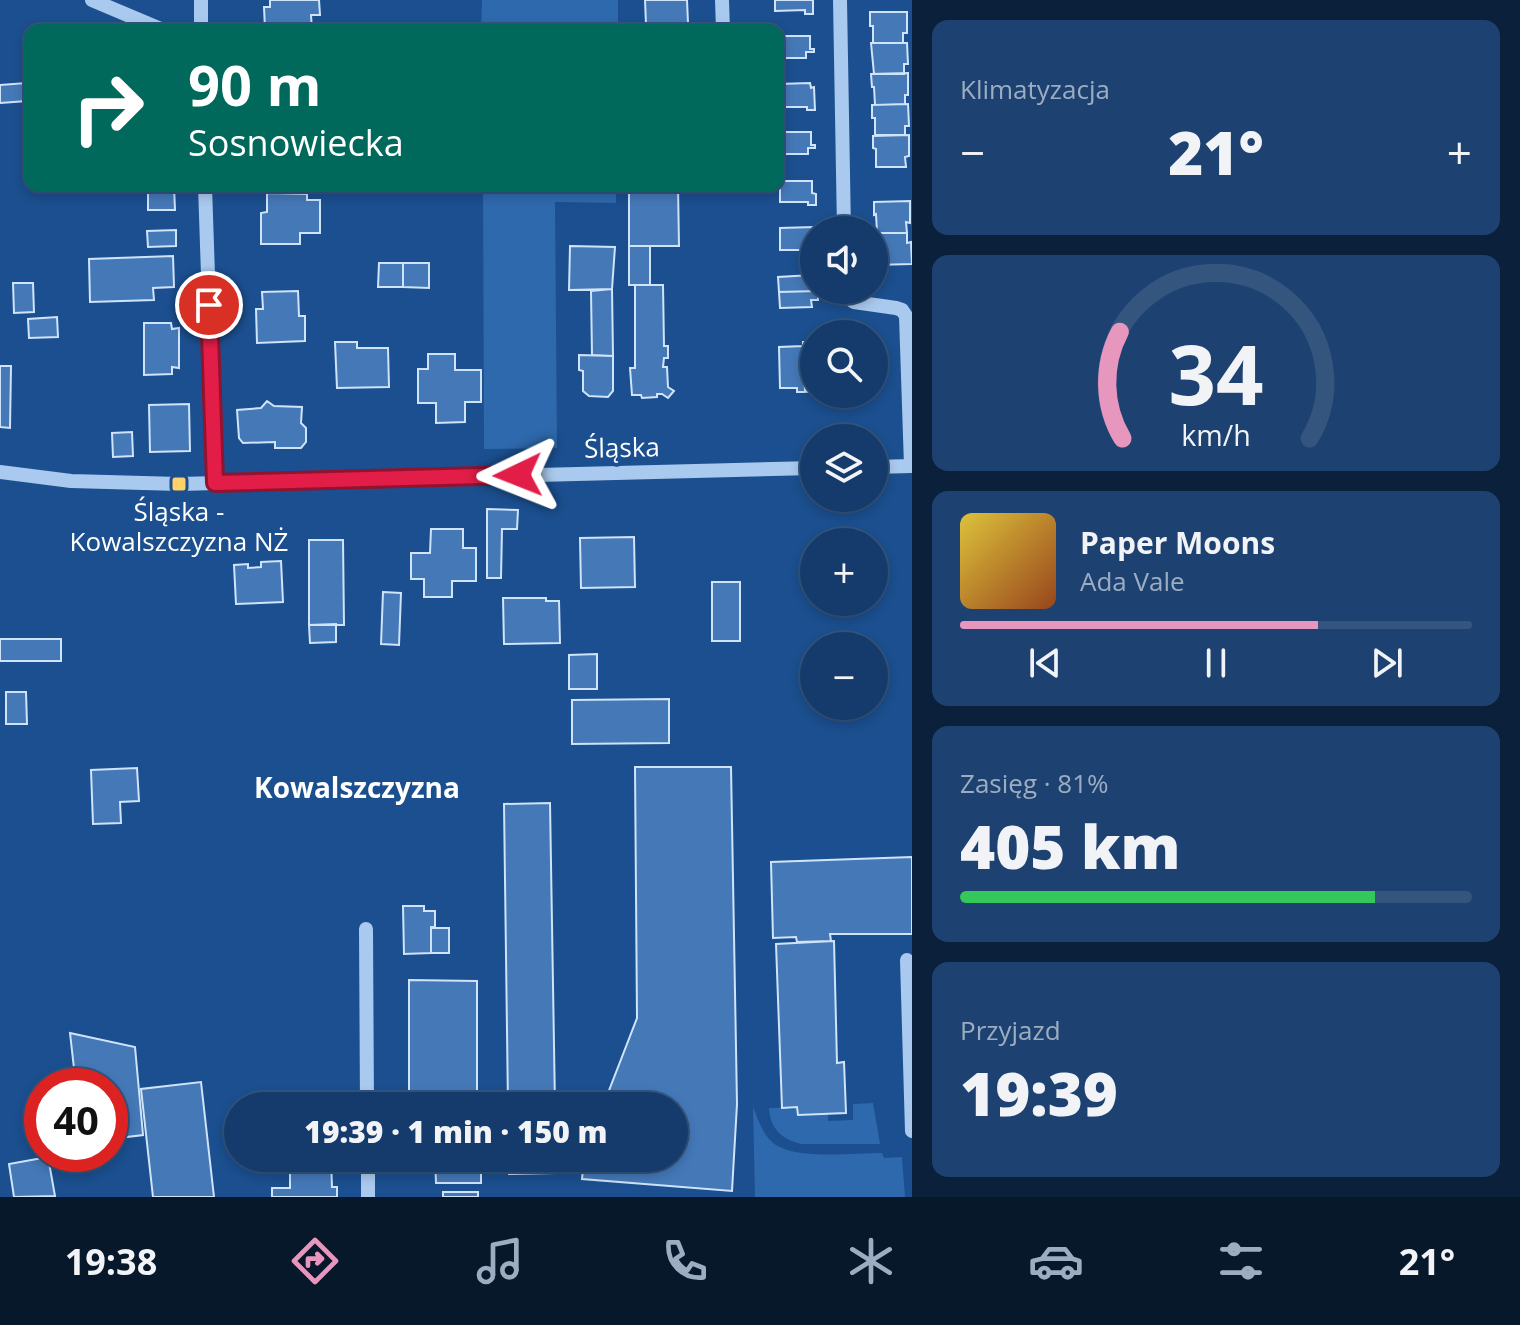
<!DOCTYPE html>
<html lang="pl">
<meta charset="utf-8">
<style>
:root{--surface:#143b6b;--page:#1d4271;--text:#f1f3f6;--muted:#9dadc1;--line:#33557e;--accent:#e797bd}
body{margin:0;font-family:"Open Sans",sans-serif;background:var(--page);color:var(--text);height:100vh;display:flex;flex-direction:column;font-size:30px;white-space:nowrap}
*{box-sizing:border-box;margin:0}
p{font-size:26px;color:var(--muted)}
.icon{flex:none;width:44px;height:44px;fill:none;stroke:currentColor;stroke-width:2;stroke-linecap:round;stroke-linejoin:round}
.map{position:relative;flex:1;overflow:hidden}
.sheet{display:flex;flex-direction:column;gap:20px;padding:20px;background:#0b203b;width:608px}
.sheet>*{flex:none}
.hud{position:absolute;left:24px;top:24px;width:760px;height:168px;border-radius:16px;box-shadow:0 4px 12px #0003,0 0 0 2px var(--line);background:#00695c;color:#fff;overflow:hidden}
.controls{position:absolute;left:800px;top:216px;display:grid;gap:16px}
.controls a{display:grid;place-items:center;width:88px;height:88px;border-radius:50%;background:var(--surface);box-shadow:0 4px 12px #0003,0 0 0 2px var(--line);font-size:40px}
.speed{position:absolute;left:24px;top:1068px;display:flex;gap:16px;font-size:40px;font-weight:700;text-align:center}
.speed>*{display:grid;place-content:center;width:104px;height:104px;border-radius:50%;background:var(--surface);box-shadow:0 4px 12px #0003,0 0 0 2px var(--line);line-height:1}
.speed .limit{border:12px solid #d22;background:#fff;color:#111}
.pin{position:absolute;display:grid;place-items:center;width:68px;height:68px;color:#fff;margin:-34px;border:4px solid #fff;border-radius:50%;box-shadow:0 2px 8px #0007}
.me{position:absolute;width:88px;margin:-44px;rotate:268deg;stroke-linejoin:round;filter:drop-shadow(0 0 6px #0008)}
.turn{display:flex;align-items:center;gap:28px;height:168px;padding:0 32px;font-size:36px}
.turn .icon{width:104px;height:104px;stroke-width:2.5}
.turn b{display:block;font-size:56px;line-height:68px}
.big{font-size:60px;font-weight:800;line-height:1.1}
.sheet .card{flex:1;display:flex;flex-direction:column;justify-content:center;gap:12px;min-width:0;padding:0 28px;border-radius:16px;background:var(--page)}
.sheet .dial{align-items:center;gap:0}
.dial svg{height:208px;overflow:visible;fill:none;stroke:var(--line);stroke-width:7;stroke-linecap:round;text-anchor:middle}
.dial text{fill:var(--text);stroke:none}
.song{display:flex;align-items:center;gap:24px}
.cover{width:96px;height:96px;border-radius:12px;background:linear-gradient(135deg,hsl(50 70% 55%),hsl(20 70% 35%))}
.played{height:8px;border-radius:4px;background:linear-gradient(90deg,var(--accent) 70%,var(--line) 70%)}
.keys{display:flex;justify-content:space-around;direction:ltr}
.heat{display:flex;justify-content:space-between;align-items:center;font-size:44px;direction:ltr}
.charge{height:12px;border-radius:6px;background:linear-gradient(90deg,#34c759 81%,var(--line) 0)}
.trip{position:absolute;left:224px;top:1092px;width:464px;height:80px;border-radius:40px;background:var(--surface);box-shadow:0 4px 12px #0003,0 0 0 2px var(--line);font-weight:800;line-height:80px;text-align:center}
.dock{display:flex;height:128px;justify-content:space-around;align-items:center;background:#08182b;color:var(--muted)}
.dock .icon{width:56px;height:56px}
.dock .active{color:var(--accent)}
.dock b{font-size:36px;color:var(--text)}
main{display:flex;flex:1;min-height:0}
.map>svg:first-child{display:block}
.green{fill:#2e69ad}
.building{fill:#4478b7;stroke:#cfe3fa;stroke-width:2}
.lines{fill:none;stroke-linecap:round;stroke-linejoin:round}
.minor{stroke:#a9c9ee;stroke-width:14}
.route-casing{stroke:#92132f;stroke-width:20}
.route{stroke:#e11d48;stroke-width:14}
.poi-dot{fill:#ffd166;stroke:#1b4f8f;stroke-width:3}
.labels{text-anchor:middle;stroke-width:8;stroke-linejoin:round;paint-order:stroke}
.street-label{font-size:26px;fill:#fff;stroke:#1b4f8f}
.poi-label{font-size:26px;fill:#fff;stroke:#1b4f8f}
.neighbourhood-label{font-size:28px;font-weight:bold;fill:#fff;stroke:#1b4f8f}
</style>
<main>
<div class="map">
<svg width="912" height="1197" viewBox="0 0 912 1197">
<rect width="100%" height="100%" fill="#1b4f8f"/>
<path class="green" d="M482,0H618V30H481Z
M483,186H616V203L555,202L557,448L484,449Z
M873,1103L880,1144H801C781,1139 770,1128 769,1108L797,1107L828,1114V1121L853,1120V1104Z
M753,1107C758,1119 762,1132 771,1141C790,1161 855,1153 882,1153L884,1158L902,1157L905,1197H755Z"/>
<path class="building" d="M270,0H319L320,15H311L312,30L265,29L264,7H270Z
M645,0H687L688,23L673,24V26L646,24Z
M775,0H813V14H805V10L775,11Z
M870,12H907V33H903V43H873V26H870Z
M778,36H810V49H814V52H806V58H778Z
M871,43H907L908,64H904V74H874Z
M908,73V95H905V104L875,105L874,87H872L871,74Z
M26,83L27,101L0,103V85Z
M810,83L811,88L814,87L815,110H807V107H778V84Z
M908,104L909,126H905V135H875V118H872V105Z
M778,132H811V145H815V148H808V154H779Z
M909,135V156L905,157L906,167H876V149L873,148V136Z
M780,181H812V193L816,194V205H808V202H780Z
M148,186H174L175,210H148Z
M629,186H678L679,246H629Z
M267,193L307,194V200H320V233H300V244H261V213L267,212Z
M910,201V223L906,222L907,233H877L876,214L874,215V202Z
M814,227V243H810V250H780V228Z
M176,230V246L148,247L147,231Z
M877,233H907V243L911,242L912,264L875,265V252H877Z
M570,246L615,247L612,289L569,290Z
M629,246H650V285H629Z
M173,256L174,287L153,288L154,300L90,302L89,259Z
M379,263H403V287H378Z
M403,263H429V288L403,287Z
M812,275L814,290L818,291L779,292L778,277Z
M13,283H33L34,312L14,313Z
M635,285H663L664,346H668V358H664L663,367H667L668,387L674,391L668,398L662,394H657V397L642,398L641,395H632L630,368H635Z
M612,289L613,356L592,355L591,291Z
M298,291L299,316H305V341L257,343L256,309H263L262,292Z
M818,291V300H811L812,307L780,308L779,292Z
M57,317L58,337L29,338L28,319Z
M144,323H171L172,329L179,328V368L172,367V374L144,375Z
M803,341L805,392H797V388H780L779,347L803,346Z
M335,342H357V348H388L389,387L337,388Z
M880,344L881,386H874V345Z
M804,346H814V391L805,392Z
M428,354H455V370H481V402H465V422L436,423V403H418V369H428Z
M579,355L613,356V391L608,397L589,396L583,391V371L579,370Z
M0,366H11L10,428L0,427Z
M267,401L274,406L302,407L301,423L306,428V442L301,448H275V442L243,443L239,438L237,410L261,408Z
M189,404L190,451L150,452L149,405Z
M132,432L133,456L113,457L112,433Z
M487,509L518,510L517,529H502L501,578H487Z
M431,529H463V548H476V581H452V597H424V579H411V553H430Z
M634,537L635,587L581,588L580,538Z
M309,540H343L344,625H309Z
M281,561L283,602L236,604L234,565L248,564V568L261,567V562Z
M712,582H740V641H712Z
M383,592L401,593L399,645L381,644Z
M503,598H546V601H559L560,643L504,644Z
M336,624V642L310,643L309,625Z
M0,639H61V661H0Z
M597,654V689H569V655Z
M6,692H26L27,724H6Z
M669,699V743L572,744V700Z
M635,767H731L737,1104L732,1191L582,1179L584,1158H674V1106H603L637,1018Z
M137,768L139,801L120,802L121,823L93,824L91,770Z
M550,803L555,1106H508L504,804Z
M912,857V934H830L831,941L797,942L796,937L773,938L771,862Z
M403,906H424V911H435V927H431V953L404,954Z
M431,928H449V953H431Z
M834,941L837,1063L844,1062L846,1113L798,1115L797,1107L782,1108L776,944Z
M409,980L477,981V1099H409Z
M70,1033L135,1047L143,1135L110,1139V1086H76Z
M201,1082L214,1197H153L141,1089Z
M48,1157L55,1196L14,1197L9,1164Z
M435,1158H481V1183H436Z
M509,1158H556V1173L509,1174Z
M290,1159H331L332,1187H337V1197H272V1188H290Z
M443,1192H478V1197H443Z"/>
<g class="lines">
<path class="minor" d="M92,0L163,30
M201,0V30
M722,0L723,30
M840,0L844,230
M205,186L215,483
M845,290L847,297L854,302L896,308L902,310L906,316L911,466
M874,467L912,466
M0,472L71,481L179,484L814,468
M366,929L367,1106
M907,960L912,1131
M368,1158V1197"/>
</g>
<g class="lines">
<g class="route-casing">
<path id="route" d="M209,305L215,483L518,475"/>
</g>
<use href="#route" class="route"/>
</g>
<rect class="poi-dot" x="171" y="476" width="16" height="16" rx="4"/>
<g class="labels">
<g class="street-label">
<text transform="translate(622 448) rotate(-1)" y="9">Śląska</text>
</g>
<g class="poi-label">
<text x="179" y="521">Śląska -<tspan x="179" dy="30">Kowalszczyzna NŻ</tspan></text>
</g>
<g class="neighbourhood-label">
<text x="357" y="798">Kowalszczyzna</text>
</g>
</g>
</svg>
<div class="controls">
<a><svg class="icon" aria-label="sound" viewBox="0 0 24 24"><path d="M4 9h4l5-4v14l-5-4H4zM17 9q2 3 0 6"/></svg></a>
<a><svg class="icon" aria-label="search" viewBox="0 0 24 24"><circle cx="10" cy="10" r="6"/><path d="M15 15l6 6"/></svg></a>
<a><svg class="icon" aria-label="layers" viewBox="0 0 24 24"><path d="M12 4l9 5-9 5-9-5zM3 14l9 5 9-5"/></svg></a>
<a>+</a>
<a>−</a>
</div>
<div class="speed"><div class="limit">40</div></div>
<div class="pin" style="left:209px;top:305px;background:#d93025"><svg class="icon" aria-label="arrive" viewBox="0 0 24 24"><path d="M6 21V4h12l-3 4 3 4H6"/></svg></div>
<svg class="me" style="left:518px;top:475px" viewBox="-20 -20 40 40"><path d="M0-17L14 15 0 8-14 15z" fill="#e11d48" stroke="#fff" stroke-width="4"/></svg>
<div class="trip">19:39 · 1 min · 150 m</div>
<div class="hud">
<div class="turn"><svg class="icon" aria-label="right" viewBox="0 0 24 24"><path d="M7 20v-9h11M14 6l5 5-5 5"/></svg><div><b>90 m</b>Sosnowiecka</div></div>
</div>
</div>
<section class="sheet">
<div class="card"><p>Klimatyzacja</p>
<div class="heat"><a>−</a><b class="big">21°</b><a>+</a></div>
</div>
<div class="card dial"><svg viewBox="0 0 100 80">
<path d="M14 69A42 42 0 1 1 86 69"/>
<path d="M14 69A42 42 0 0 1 13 28" stroke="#e797bd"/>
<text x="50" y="56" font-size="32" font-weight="700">34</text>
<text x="50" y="72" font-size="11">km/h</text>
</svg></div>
<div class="card">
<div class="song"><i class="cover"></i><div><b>Paper Moons</b><p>Ada Vale</p></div></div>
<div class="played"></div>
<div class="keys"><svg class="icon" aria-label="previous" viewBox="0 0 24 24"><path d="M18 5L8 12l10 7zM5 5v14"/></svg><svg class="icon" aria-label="pause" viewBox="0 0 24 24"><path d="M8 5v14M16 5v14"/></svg><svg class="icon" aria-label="next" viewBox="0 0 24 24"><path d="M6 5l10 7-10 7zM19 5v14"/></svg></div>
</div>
<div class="card"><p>Zasięg · 81%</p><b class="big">405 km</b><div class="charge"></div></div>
<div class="card"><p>Przyjazd</p><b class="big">19:39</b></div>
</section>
</main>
<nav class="dock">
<b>19:38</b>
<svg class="icon active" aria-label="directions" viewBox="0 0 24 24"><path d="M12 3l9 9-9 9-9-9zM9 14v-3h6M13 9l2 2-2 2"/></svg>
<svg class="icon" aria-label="music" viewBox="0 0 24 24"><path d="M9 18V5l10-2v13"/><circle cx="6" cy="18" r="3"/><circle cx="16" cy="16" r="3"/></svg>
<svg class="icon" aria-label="phone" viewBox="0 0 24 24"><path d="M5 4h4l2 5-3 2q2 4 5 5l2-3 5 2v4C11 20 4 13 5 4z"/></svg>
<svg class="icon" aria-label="climate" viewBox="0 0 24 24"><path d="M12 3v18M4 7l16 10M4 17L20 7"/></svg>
<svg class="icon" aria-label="car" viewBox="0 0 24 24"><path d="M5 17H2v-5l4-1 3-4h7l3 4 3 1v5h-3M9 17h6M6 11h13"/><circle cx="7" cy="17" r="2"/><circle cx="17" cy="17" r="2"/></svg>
<svg class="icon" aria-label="filters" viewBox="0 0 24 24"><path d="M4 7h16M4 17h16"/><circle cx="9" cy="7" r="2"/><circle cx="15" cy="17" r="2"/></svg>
<b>21°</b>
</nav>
